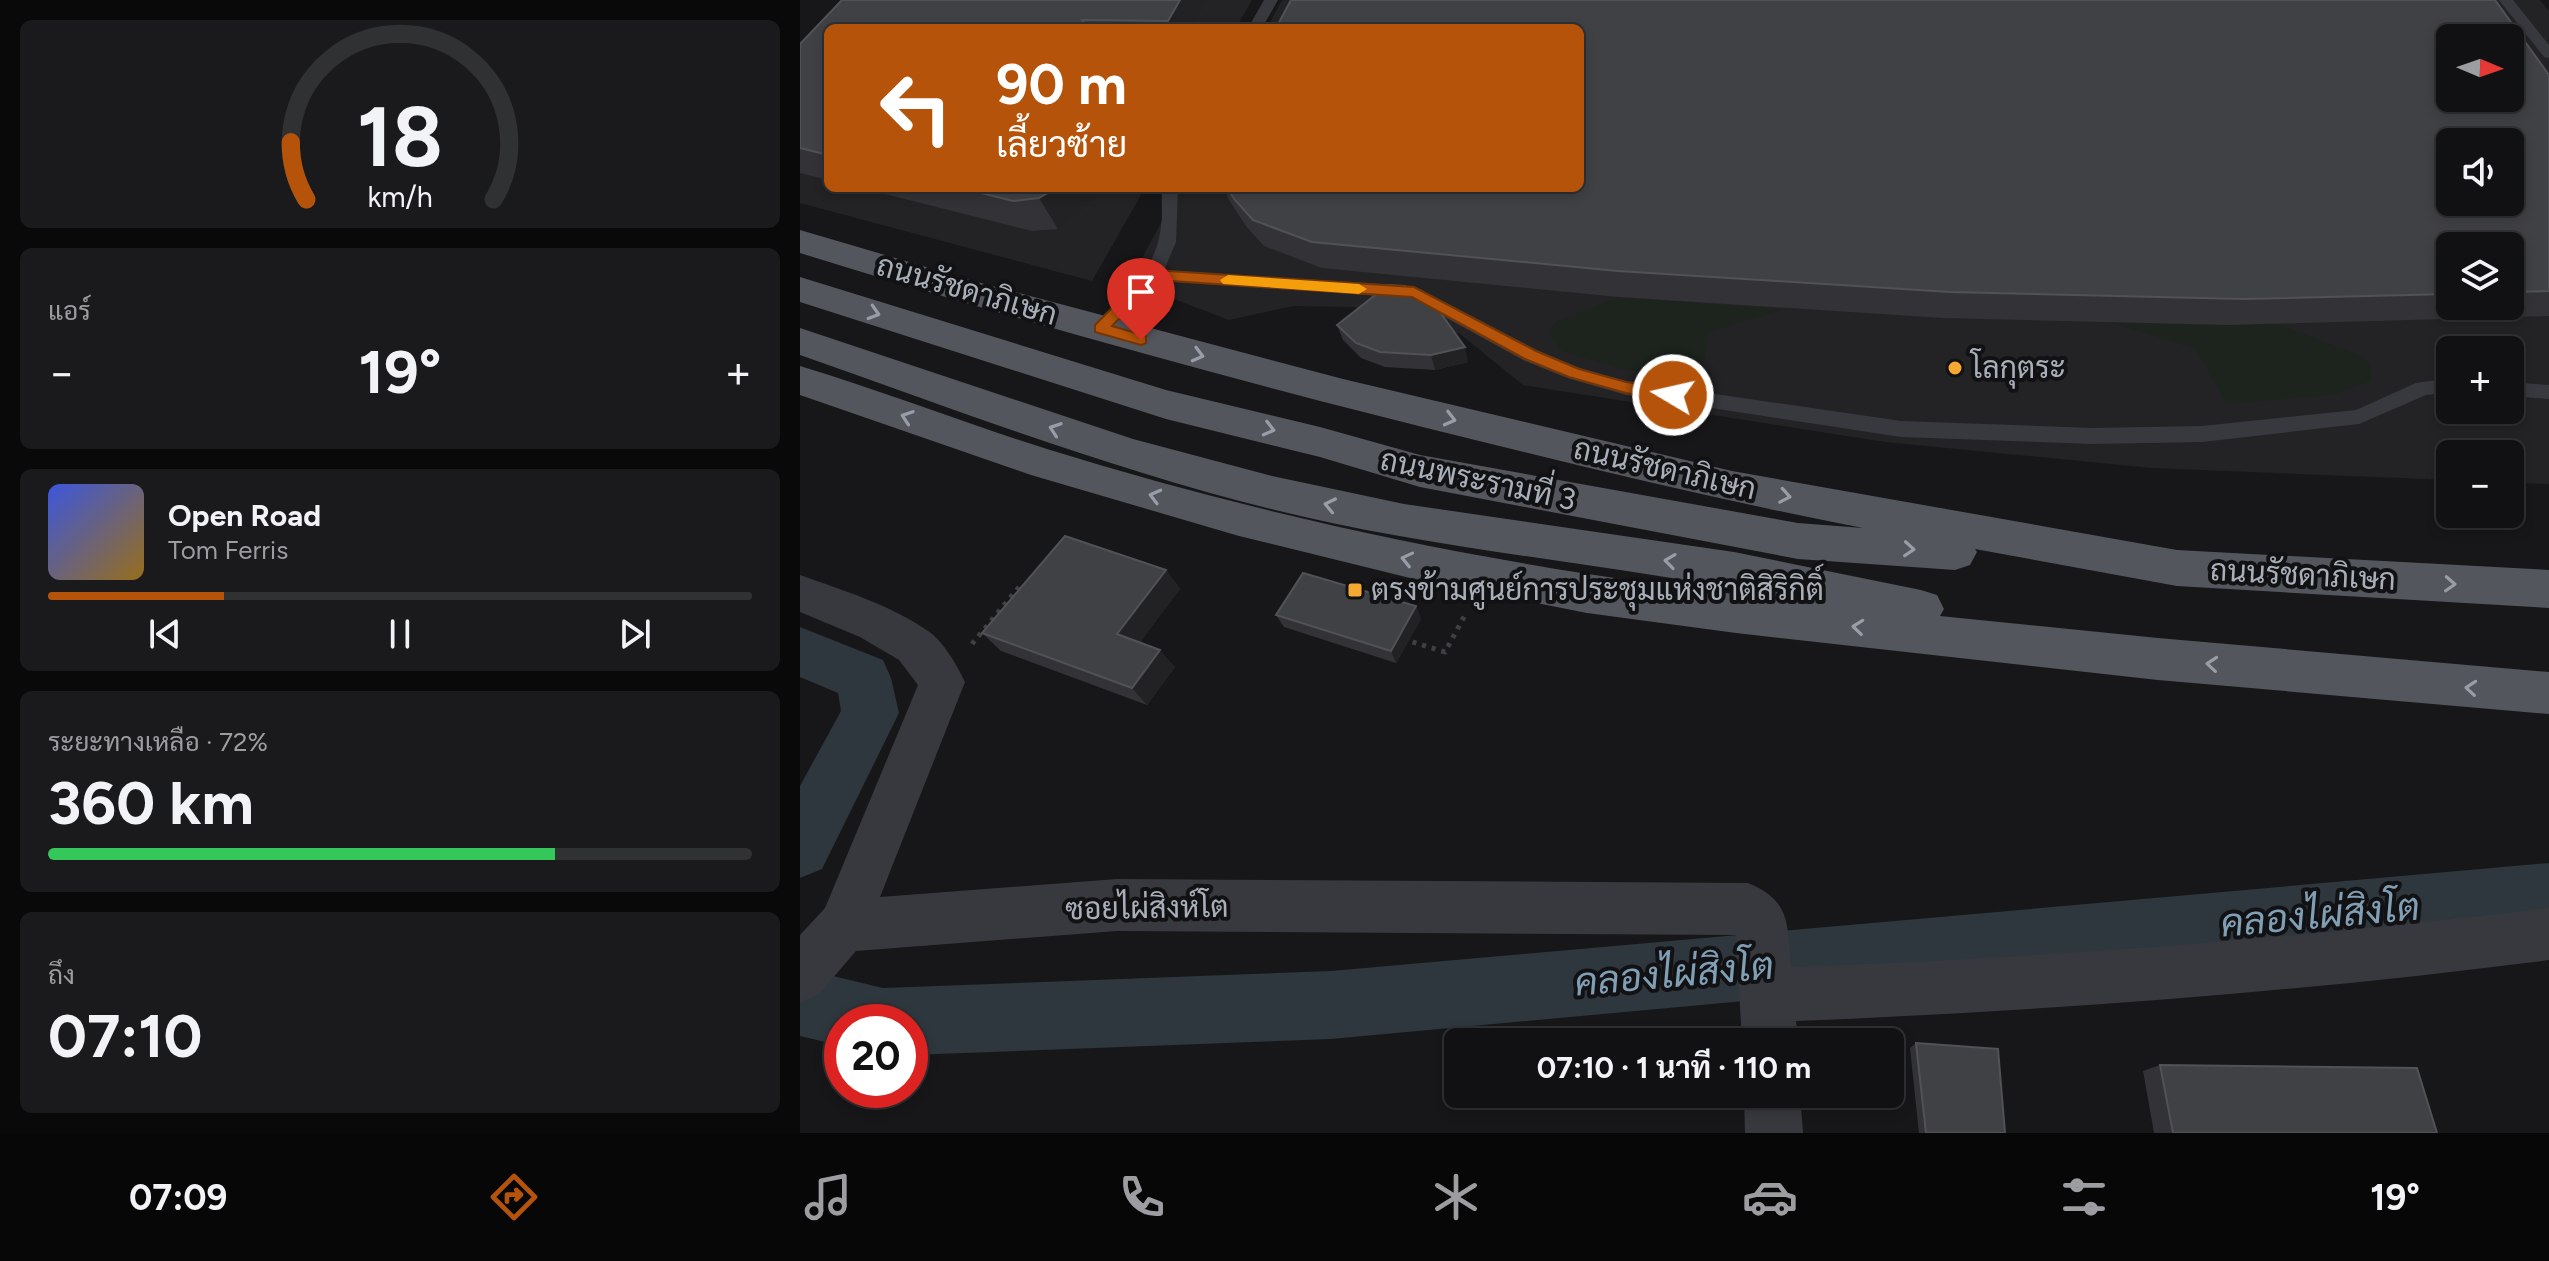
<!DOCTYPE html>
<html lang="th">
<meta charset="utf-8">
<style>
:root{--surface:#111113;--page:#1a1a1c;--text:#f1f3f6;--muted:#9c9da0;--line:#303133;--accent:#b45309}
body{margin:0;font-family:Figtree,Sarabun,sans-serif;background:var(--page);color:var(--text);height:100vh;display:flex;flex-direction:column;font-size:30px;white-space:nowrap}
*{box-sizing:border-box;margin:0}
p{font-size:26px;color:var(--muted)}
.icon{flex:none;width:44px;height:44px;fill:none;stroke:currentColor;stroke-width:2;stroke-linecap:round;stroke-linejoin:round}
.map{position:relative;flex:1;overflow:hidden}
.side{display:flex;flex-direction:column;gap:20px;padding:20px;background:#09090a;width:800px}
.side>*{flex:none}
.hud{position:absolute;left:24px;top:24px;width:760px;height:168px;border-radius:12px;box-shadow:0 4px 12px #0003,0 0 0 2px var(--line);background:#b45309;color:#fff;overflow:hidden}
.needle{width:52px;rotate:92deg}
.buttons{position:absolute;left:1636px;top:24px;display:grid;gap:16px}
.buttons a{display:grid;place-items:center;width:88px;height:88px;border-radius:12px;background:var(--surface);box-shadow:0 4px 12px #0003,0 0 0 2px var(--line);font-size:40px}
.speed{position:absolute;left:24px;top:1004px;display:flex;gap:16px;font-size:40px;font-weight:700;text-align:center}
.speed>*{display:grid;place-content:center;width:104px;height:104px;border-radius:50%;background:var(--surface);box-shadow:0 4px 12px #0003,0 0 0 2px var(--line);line-height:1}
.speed .limit{border:12px solid #d22;background:#fff;color:#111}
.pin{position:absolute;display:grid;place-items:center;width:68px;height:68px;color:#fff;margin:-82px -34px;border-radius:50% 50% 50% 0;rotate:-45deg;box-shadow:0 0 8px #0007}
.pin .icon{rotate:45deg}
.me{position:absolute;width:88px;margin:-44px;rotate:279deg;stroke-linejoin:round;filter:drop-shadow(0 0 6px #0008)}
.turn{display:flex;align-items:center;gap:28px;height:168px;padding:0 40px;font-size:36px}
.turn .icon{width:104px;height:104px;stroke-width:2.5}
.turn b{display:block;font-size:56px;line-height:68px}
.big{font-size:60px;font-weight:700;line-height:1.1}
.side .tile{flex:1;display:flex;flex-direction:column;justify-content:center;gap:12px;min-width:0;padding:0 28px;border-radius:12px;background:var(--page)}
.side .dial{align-items:center;gap:0}
.dial svg{height:208px;overflow:visible;fill:none;stroke:var(--line);stroke-width:7;stroke-linecap:round;text-anchor:middle}
.dial text{fill:var(--text);stroke:none}
.song{display:flex;align-items:center;gap:24px}
.cover{width:96px;height:96px;border-radius:12px;background:linear-gradient(135deg,hsl(230 70% 55%),hsl(40 70% 35%))}
.played{height:8px;border-radius:4px;background:linear-gradient(90deg,var(--accent) 25%,var(--line) 25%)}
.keys{display:flex;justify-content:space-around;direction:ltr}
.heat{display:flex;justify-content:space-between;align-items:center;font-size:44px;direction:ltr}
.charge{height:12px;border-radius:6px;background:linear-gradient(90deg,#34c759 72%,var(--line) 0)}
.trip{position:absolute;left:644px;top:1028px;width:460px;height:80px;border-radius:12px;background:var(--surface);box-shadow:0 4px 12px #0003,0 0 0 2px var(--line);font-weight:700;line-height:80px;text-align:center}
.tab-bar{display:flex;height:128px;justify-content:space-around;align-items:center;background:#070708;color:var(--muted)}
.tab-bar .icon{width:56px;height:56px}
.tab-bar .on{color:var(--accent)}
.tab-bar b{font-size:36px;color:var(--text)}
main{display:flex;flex:1;min-height:0}
.map>svg:first-child{display:block}
.built{fill:#232326;fill-rule:evenodd}
.green{fill:#1d241e}
.lines{fill:none;stroke-linecap:round;stroke-linejoin:round}
.canal{fill:#2d373d;fill-rule:evenodd}
.path{stroke:#3e4045;stroke-width:5;stroke-dasharray:4 6;stroke-linecap:butt}
.service{fill:#38393e;fill-rule:evenodd}
.minor{fill:#38393e;fill-rule:evenodd}
.primary{fill:#54565d;fill-rule:evenodd}
.wall{fill:#333337;fill-rule:evenodd}
.shaded-wall{fill:#222225}
.building{fill:#404145;stroke:#505257;stroke-width:2;fill-rule:evenodd}
.oneway{stroke:#989da7}
.route{fill:#b45309;stroke:#753606;stroke-width:2}
.slow{fill:#f59e0b}
.poi-dot{fill:#f5a933;stroke:#121214;stroke-width:3}
.labels{text-anchor:middle;stroke-width:8;stroke-linejoin:round;paint-order:stroke}
.street-label{font-size:30px;fill:#a9afb9;stroke:#121214}
.poi-label{font-size:30px;fill:#a9afb9;stroke:#121214;text-anchor:start}
.near-water-label{font-size:38px;font-style:italic;fill:#809fb5;stroke:#121214}
</style>
<main>
<section class="side">
<div class="tile dial"><svg viewBox="0 0 100 80">
<path d="M14 69A42 42 0 1 1 86 69"/>
<path d="M14 69A42 42 0 0 1 8 47" stroke="#b45309"/>
<text x="50" y="56" font-size="32" font-weight="700">18</text>
<text x="50" y="72" font-size="11">km/h</text>
</svg></div>
<div class="tile"><p>แอร์</p>
<div class="heat"><a>−</a><b class="big">19°</b><a>+</a></div>
</div>
<div class="tile">
<div class="song"><i class="cover"></i><div><b>Open Road</b><p>Tom Ferris</p></div></div>
<div class="played"></div>
<div class="keys"><svg class="icon" aria-label="previous" viewBox="0 0 24 24"><path d="M18 5L8 12l10 7zM5 5v14"/></svg><svg class="icon" aria-label="pause" viewBox="0 0 24 24"><path d="M8 5v14M16 5v14"/></svg><svg class="icon" aria-label="next" viewBox="0 0 24 24"><path d="M6 5l10 7-10 7zM19 5v14"/></svg></div>
</div>
<div class="tile"><p>ระยะทางเหลือ · 72%</p><b class="big">360 km</b><div class="charge"></div></div>
<div class="tile"><p>ถึง</p><b class="big">07:10</b></div>
</section>
<div class="map">
<svg width="1749" height="1133" viewBox="0 0 1749 1133">
<rect width="100%" height="100%" fill="#171719"/>
<path class="built" d="M50,0H452L436,28H28V188H345L292,281L0,203V52Z
M482,0H1740L1749,11V484L1710,483V454H1650V480L1352,468L1085,442L723,385L660,334L602,315L552,307L493,306L429,320L329,282L380,188H780V28H467ZM1650,38H1710V98H1650ZM1650,142H1710V202H1650ZM1650,246H1710V306H1650ZM1650,350H1710V410H1650Z"/>
<path class="green" d="M819,297L973,309H984L909,332L900,382L817,368L762,351L748,333L756,322Z
M1310,322L1478,324L1563,357L1571,367V381L1532,395L1426,404L1396,349Z"/>
<g class="lines">
<path class="canal" d="M0,627L83,660L91,678L99,713L22,869L0,878V786L41,711L38,693L0,677Z
M1749,863V927L531,1039L110,1055V1022H42V1046L0,1036V968L83,988L531,971Z"/>
<path class="path" d="M603,639L645,652L665,615
M172,644L219,587"/>
<path class="service" d="M464,0H478L462,28H448Z
M1699,0H1713L1749,45V58L1744,57Z
M362,188H378L376,242L364,270L614,286L737,350L780,368L826,381L1101,421L1292,428L1402,426L1556,410L1616,383L1650,378V392L1626,395L1559,424L1402,442L1292,444L1101,437L826,395L767,378L723,360L610,298L357,281L308,334H294L292,329L294,324C324,296 357,270 361,226C363,214 361,201 362,188Z
M1710,382L1749,385V399L1710,396Z"/>
<path class="minor" d="M0,575C42,590 91,605 128,631C143,641 157,665 165,682L80,897L317,879L948,883C992,901 987,925 991,967C1244,958 1497,939 1749,908V960C1499,992 1248,1011 996,1021L998,1042H942L936,935L317,931L56,951L19,994L0,1002V935L25,908L118,685L99,660L60,637L0,612Z
M944,1094H1000L1003,1133H945Z"/>
<path class="primary" d="M0,230L177,282L543,379L932,471L1377,550L1749,570V608L1377,586L1175,549L1177,552L1170,565L1155,570L998,559L620,487L520,457L366,419L0,302V277L366,390L520,427L620,455L998,523L1063,528C933,503 804,472 675,440C448,384 223,322 0,253Z
M0,328L333,439L472,476L604,504L934,552L1121,590L1137,595L1144,609L1140,616L1358,638L1749,672V714L1358,680L936,633L787,613L610,578L439,536L231,475L0,395V366C83,391 164,423 247,449C488,524 739,574 989,600C818,563 642,552 471,509C311,469 156,410 0,355Z"/>
</g>
<path class="wall" d="M42,0H409L393,28H28V180L0,173V44Z
M1749,75V316L1429,325L1143,318L819,297L522,268L464,246L446,226L429,200L424,188H780ZM1650,246H1710V306H1650Z
M61,188H304L280,215L258,229L232,231Z
M537,325L668,362L635,370L585,367L561,358L543,340Z
M366,570L380,589L340,642L375,667L347,705L201,651L182,633Z
M616,606L621,619L596,663L484,627L476,615Z
M1116,1043L1205,1133H1119L1110,1048Z
M1360,1065L1637,1133H1354L1343,1071Z"/>
<path class="shaded-wall" d="M380,0H409L393,28H371L368,21Z
M256,188H304L280,215L258,229L239,198Z
M665,347L668,362L635,370L631,355Z
M366,570L380,589L333,652L317,634Z
M616,606L621,619L596,663L591,651Z
M360,650L375,667L347,705L332,688Z"/>
<path class="building" d="M42,0H380L368,21L282,20L289,28H28V155L0,148V44Z
M491,0H1695L1749,75V291L1710,292V246H1650V294L1444,299L1150,292L818,271L512,242L453,220L435,200L427,188H780V28H476ZM1650,38H1710V98H1650ZM1650,142H1710V202H1650Z
M161,188H256L239,198L213,201Z
M588,285L605,286L632,301L665,347L631,355L580,352L556,343L537,325Z
M265,536L366,570L317,634L360,650L332,688L182,633Z
M503,573L616,606L591,651L476,615Z
M1116,1043L1198,1049L1205,1133H1126Z
M1360,1065L1617,1068L1637,1133H1373Z"/>
<defs><path id="oneway-chevron" d="M-2-3.5L2.5 0L-2 3.5" fill="none" stroke-width="1.6" stroke-linecap="round" stroke-linejoin="round" transform="scale(2)"/></defs>
<g class="oneway">
<use href="#oneway-chevron" transform="translate(74 313) rotate(17)"/>
<use href="#oneway-chevron" transform="translate(398 355) rotate(15)"/>
<use href="#oneway-chevron" transform="translate(107 417) rotate(-161)"/>
<use href="#oneway-chevron" transform="translate(650 419) rotate(14)"/>
<use href="#oneway-chevron" transform="translate(255 429) rotate(-161)"/>
<use href="#oneway-chevron" transform="translate(469 429) rotate(14)"/>
<use href="#oneway-chevron" transform="translate(355 496) rotate(-165)"/>
<use href="#oneway-chevron" transform="translate(985 496) rotate(10)"/>
<use href="#oneway-chevron" transform="translate(530 505) rotate(-168)"/>
<use href="#oneway-chevron" transform="translate(1109 549) rotate(4)"/>
<use href="#oneway-chevron" transform="translate(607 559) rotate(-167)"/>
<use href="#oneway-chevron" transform="translate(870 561) rotate(-172)"/>
<use href="#oneway-chevron" transform="translate(1650 584) rotate(3)"/>
<use href="#oneway-chevron" transform="translate(1058 627) rotate(-174)"/>
<use href="#oneway-chevron" transform="translate(1412 664) rotate(-175)"/>
<use href="#oneway-chevron" transform="translate(1671 688) rotate(-175)"/>
</g>
<path class="route" d="M353,270L614,287L736,351L779,369L826,382L873,389L881,395L873,401L826,393L769,377L725,359L612,297L357,280L312,326L346,336V343L341,345L295,332V325L348,272Z"/>
<path class="slow" d="M428,275L559,284L567,289L559,294L423,284L420,280Z"/>
<g class="poi-dot">
<circle cx="1155" cy="368" r="8"/>
<rect x="547" y="582" width="16" height="16" rx="4"/>
</g>
<g class="labels">
<g class="street-label">
<text transform="translate(167 290) rotate(16)" y="10">ถนนรัชดาภิเษก</text>
<text transform="translate(865 469) rotate(13)" y="10">ถนนรัชดาภิเษก</text>
<text transform="translate(678 480) rotate(12)" y="10">ถนนพระรามที่ 3</text>
<text transform="translate(1503 575) rotate(3)" y="10">ถนนรัชดาภิเษก</text>
<text transform="translate(347 908) rotate(-1)" y="10">ซอยไผ่สิงห์โต</text>
</g>
<g class="poi-label">
<text x="1171" y="378">โลกุตระ</text>
<text x="571" y="600">ตรงข้ามศูนย์การประชุมแห่งชาติสิริกิติ์</text>
</g>
<g class="near-water-label">
<text transform="translate(1520 915) rotate(-5)" y="13">คลองไผ่สิงโต</text>
<text transform="translate(874 974) rotate(-5)" y="13">คลองไผ่สิงโต</text>
</g>
</g>
</svg>
<div class="buttons">
<a><svg class="needle" viewBox="-14 -14 28 28"><path d="M0-13l5 13h-10z" fill="#e53935"/><path d="M0 13l5-13h-10z" fill="#9c9da0"/></svg></a>
<a><svg class="icon" aria-label="sound" viewBox="0 0 24 24"><path d="M4 9h4l5-4v14l-5-4H4zM17 9q2 3 0 6"/></svg></a>
<a><svg class="icon" aria-label="layers" viewBox="0 0 24 24"><path d="M12 4l9 5-9 5-9-5zM3 14l9 5 9-5"/></svg></a>
<a>+</a>
<a>−</a>
</div>
<div class="speed"><div class="limit">20</div></div>
<div class="pin" style="left:341px;top:340px;background:#d93025"><svg class="icon" aria-label="arrive" viewBox="0 0 24 24"><path d="M6 21V4h12l-3 4 3 4H6"/></svg></div>
<svg class="me" style="left:873px;top:395px" viewBox="-20 -20 40 40"><circle r="17" fill="#b45309" stroke="#fff" stroke-width="3"/><path d="M0-11L8 9 0 5-8 9z" fill="#fff"/></svg>
<div class="trip">07:10 · 1 นาที · 110 m</div>
<div class="hud">
<div class="turn"><svg class="icon" aria-label="left" viewBox="0 0 24 24"><path d="M17 20v-9H6M10 6l-5 5 5 5"/></svg><div><b>90 m</b>เลี้ยวซ้าย</div></div>
</div>
</div>
</main>
<nav class="tab-bar">
<b>07:09</b>
<svg class="icon on" aria-label="directions" viewBox="0 0 24 24"><path d="M12 3l9 9-9 9-9-9zM9 14v-3h6M13 9l2 2-2 2"/></svg>
<svg class="icon" aria-label="music" viewBox="0 0 24 24"><path d="M9 18V5l10-2v13"/><circle cx="6" cy="18" r="3"/><circle cx="16" cy="16" r="3"/></svg>
<svg class="icon" aria-label="phone" viewBox="0 0 24 24"><path d="M5 4h4l2 5-3 2q2 4 5 5l2-3 5 2v4C11 20 4 13 5 4z"/></svg>
<svg class="icon" aria-label="climate" viewBox="0 0 24 24"><path d="M12 3v18M4 7l16 10M4 17L20 7"/></svg>
<svg class="icon" aria-label="car" viewBox="0 0 24 24"><path d="M5 17H2v-5l4-1 3-4h7l3 4 3 1v5h-3M9 17h6M6 11h13"/><circle cx="7" cy="17" r="2"/><circle cx="17" cy="17" r="2"/></svg>
<svg class="icon" aria-label="filters" viewBox="0 0 24 24"><path d="M4 7h16M4 17h16"/><circle cx="9" cy="7" r="2"/><circle cx="15" cy="17" r="2"/></svg>
<b>19°</b>
</nav>
